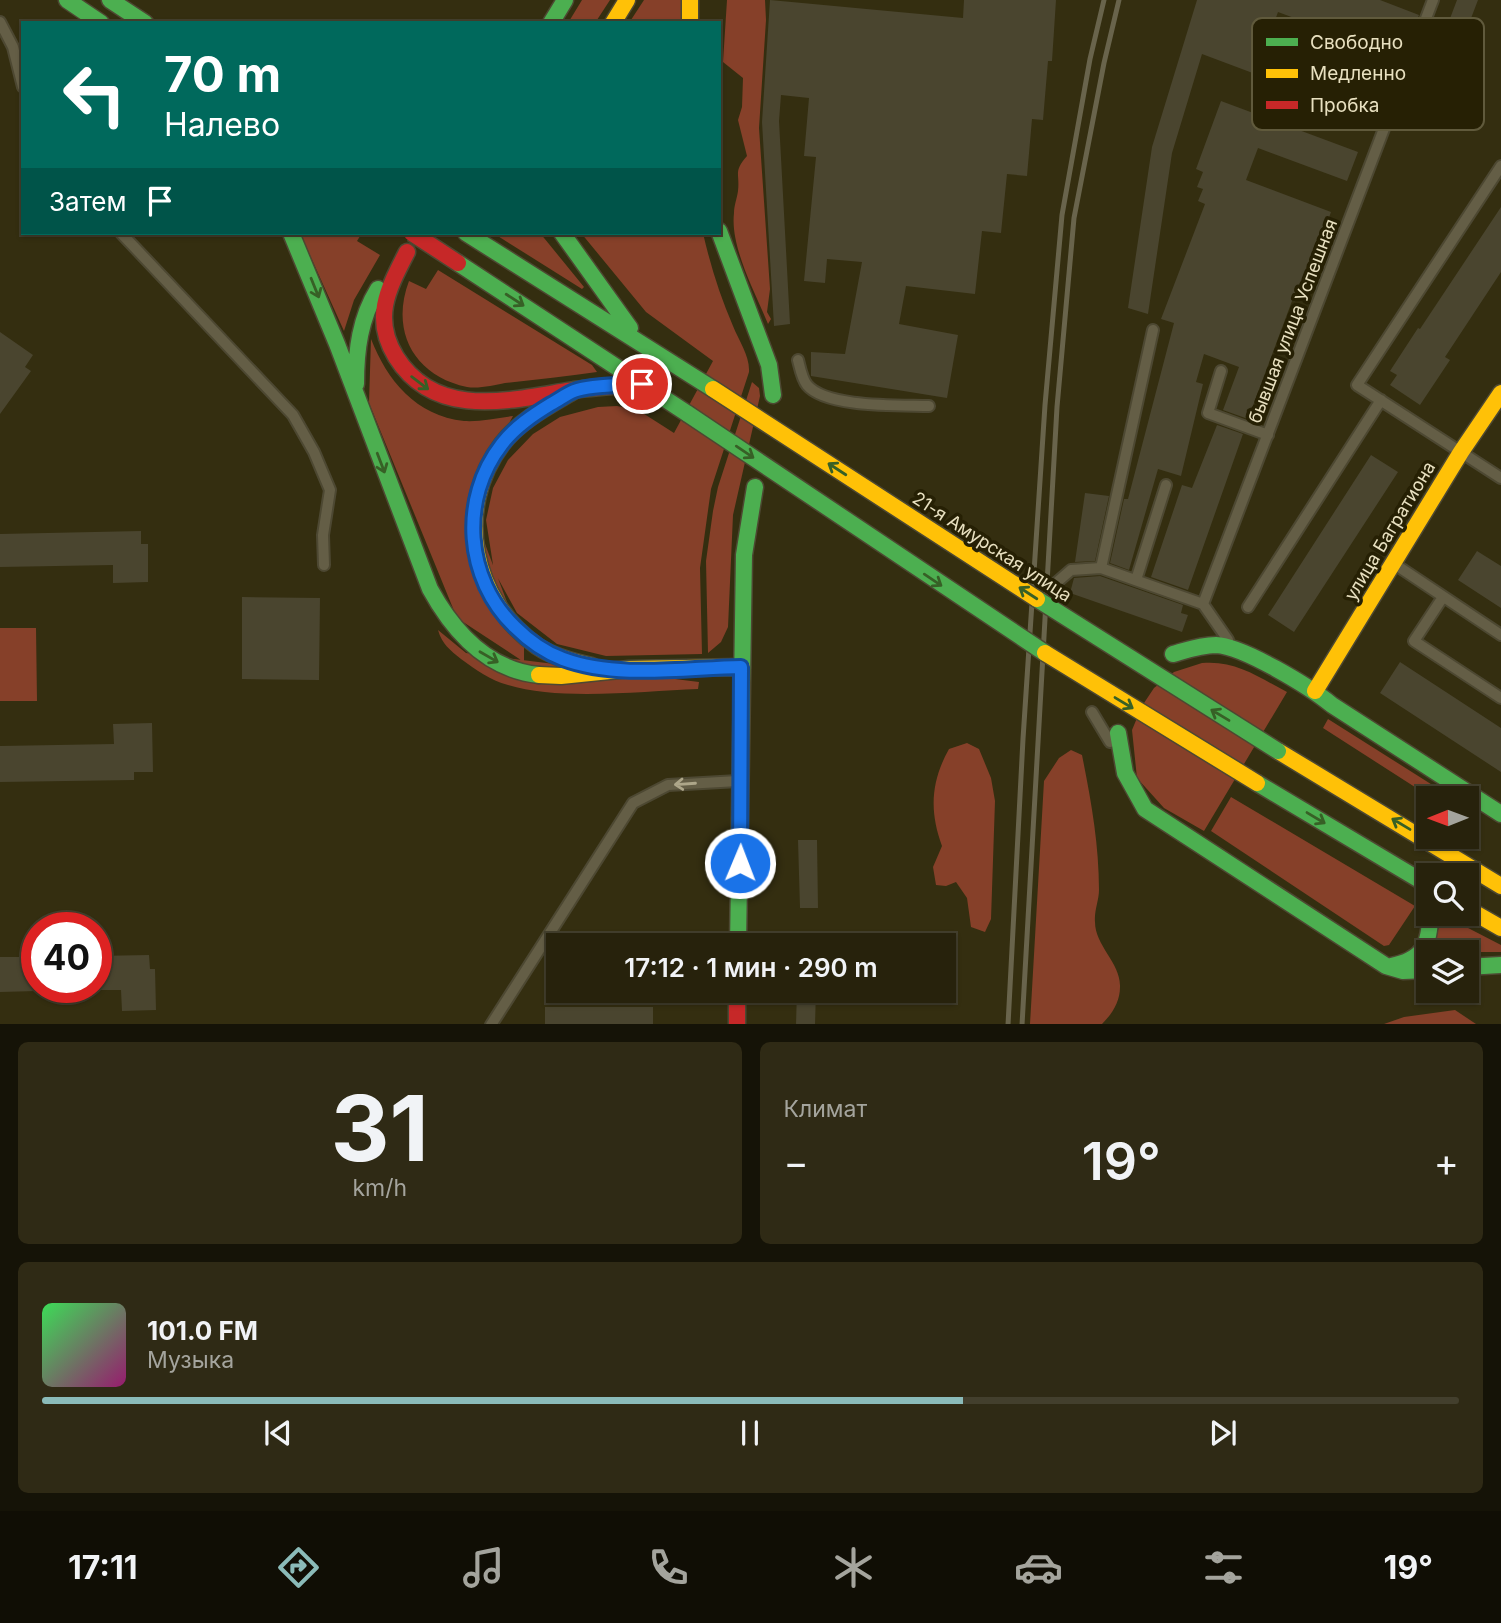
<!DOCTYPE html>
<html lang="ru">
<meta charset="utf-8">
<style>
:root{--surface:#27220c;--page:#2f2a15;--text:#f1f3f6;--muted:#a4a49d;--line:#433f2d;--accent:#8bbbb9}
body{margin:0;font-family:Inter,sans-serif;background:var(--page);color:var(--text);height:100vh;display:flex;flex-direction:column;font-size:26px;white-space:nowrap}
*{box-sizing:border-box;margin:0}
p{font-size:23px;color:var(--muted)}
.icon{flex:none;width:38px;height:38px;fill:none;stroke:currentColor;stroke-width:2;stroke-linecap:round;stroke-linejoin:round}
.map{position:relative;height:1024px;overflow:hidden}
.sheet{display:flex;flex-direction:column;gap:18px;padding:18px;background:#151307;flex:1}
.sheet>*{flex:none}
.guide{position:absolute;left:21px;top:21px;width:700px;height:214px;border-radius:0px;box-shadow:0 2px 5px #0004,0 0 0 2px var(--line);background:#00695c;color:#fff;overflow:hidden}
.needle{width:46px;rotate:269deg}
.controls{position:absolute;left:1416px;top:786px;display:grid;gap:14px}
.controls a{display:grid;place-items:center;width:63px;height:63px;border-radius:0px;background:var(--surface);box-shadow:0 2px 5px #0004,0 0 0 2px var(--line);font-size:35px}
.speed{position:absolute;left:21px;top:912px;display:flex;gap:14px;font-size:35px;font-weight:700;text-align:center}
.speed>*{display:grid;place-content:center;width:91px;height:91px;border-radius:50%;background:var(--surface);box-shadow:0 2px 5px #0004,0 0 0 2px var(--line);line-height:1}
.speed .limit{border:10px solid #d22;background:#fff;color:#111}
.pin{position:absolute;display:grid;place-items:center;width:60px;height:60px;color:#fff;margin:-30px;border:4px solid #fff;border-radius:50%;box-shadow:0 2px 7px #0007}
.me{position:absolute;width:77px;margin:-38px;rotate:1deg;stroke-linejoin:round;filter:drop-shadow(0 0 5px #0008)}
.turn{display:flex;align-items:center;gap:24px;height:147px;padding:0 28px;font-size:32px}
.turn .icon{width:91px;height:91px;stroke-width:2.5}
.turn b{display:block;font-size:49px;line-height:60px}
.then{display:flex;align-items:center;height:66px;padding:0 28px;background:#0003;gap:14px;font-size:26px}
.big{font-size:52px;font-weight:600;line-height:1.1}
.sheet .widget{flex:1;display:flex;flex-direction:column;justify-content:center;gap:10px;min-width:0;padding:0 24px;border-radius:10px;background:var(--page)}
.sheet .dial{align-items:center;gap:0}
.dial b{font-size:91px;line-height:1}
.song{display:flex;align-items:center;gap:21px}
.cover{width:84px;height:84px;border-radius:10px;background:linear-gradient(135deg,hsl(130 70% 55%),hsl(320 70% 35%))}
.played{height:7px;border-radius:4px;background:linear-gradient(90deg,var(--accent) 65%,var(--line) 65%)}
.keys{display:flex;justify-content:space-around;direction:ltr}
.heat{display:flex;justify-content:space-between;align-items:center;font-size:38px;direction:ltr}
.sheet .tiles{flex:1;display:grid;gap:18px;grid-template-columns:1fr 1fr}
.widget:last-child{grid-column:span 2}
.trip{position:absolute;left:546px;top:933px;width:410px;height:70px;border-radius:0px;background:var(--surface);box-shadow:0 2px 5px #0004,0 0 0 2px var(--line);font-weight:600;line-height:70px;text-align:center}
.tab-bar{display:flex;height:112px;justify-content:space-around;align-items:center;background:#100e05;color:var(--muted)}
.tab-bar .icon{width:49px;height:49px}
.tab-bar .current{color:var(--accent)}
.tab-bar b{font-size:32px;color:var(--text)}
.map>svg:first-child{display:block}
.green{fill:#864029}
.building{fill:#4a452f}
.lines{fill:none;stroke-linecap:round;stroke-linejoin:round}
.lane-casing{stroke:#4d4832;stroke-width:14}
.fast-casing{stroke:#4d4832;stroke-width:19}
.slow-casing{stroke:#4d4832;stroke-width:19}
.jam-casing{stroke:#4d4832;stroke-width:19}
.lane{stroke:#645e46;stroke-width:10}
.fast{stroke:#4caf50;stroke-width:16}
.slow{stroke:#ffc107;stroke-width:16}
.jam{stroke:#c62828;stroke-width:16}
.rail{stroke:#69644c;stroke-width:5}
.fast-bridge-casing{stroke:#4d4832;stroke-width:19;stroke-linecap:butt}
.slow-bridge-casing{stroke:#4d4832;stroke-width:19;stroke-linecap:butt}
.jam-bridge-casing{stroke:#4d4832;stroke-width:19;stroke-linecap:butt}
.fast-bridge{stroke:#4caf50;stroke-width:16}
.slow-bridge{stroke:#ffc107;stroke-width:16}
.jam-bridge{stroke:#c62828;stroke-width:16}
.oneway{stroke:#376026}
.oneway2{stroke:#ada689}
.route-casing{stroke:#114b97;stroke-width:18}
.route{stroke:#1a73e8;stroke-width:12}
.labels{text-anchor:middle;stroke-width:7;stroke-linejoin:round;paint-order:stroke}
.street-label{font-size:18px;fill:#e8e0c0;stroke:#262004}
.key{fill:#262004;stroke:#605a3c;stroke-width:2}
.key-label{font-size:19px;fill:#e8e0c0}
</style>
<div class="map">
<svg width="1501" height="1025" viewBox="0 0 1501 1025">
<rect width="100%" height="100%" fill="#342e10"/>
<path class="green" d="M582,0H610L595,23H568Z
M644,0H682V23H629Z
M727,0H765L766,20L759,128L770,289L767,312L771,319L768,324C755,292 730,247 734,213C734,206 737,198 738,191C740,173 733,172 747,156L738,120L742,107L743,78L723,62Z
M300,233H362L357,241L380,255L354,300L344,331Z
M493,233H540L584,287L582,289Z
M581,233H703C710,264 720,296 733,326C739,341 750,356 749,372L711,489L700,568L702,654L606,656L557,644L517,613L494,571L486,520L493,488L508,460L533,434L560,417L598,407L617,406L638,410L674,433L713,361L646,312Z
M438,270L592,365L597,372C566,376 536,380 505,383C494,385 479,389 467,387C414,376 390,331 409,281L426,289Z
M371,339C387,380 416,416 464,421C480,422 497,418 513,416L468,499L524,647V662L457,618L369,403Z
M752,382L759,388L760,396L733,515L728,627L721,642L708,653L706,561L713,511L718,487Z
M0,628H36L37,701H0Z
M438,630L466,653L699,682L698,689C643,691 559,701 508,685C490,680 476,670 461,659C450,650 442,644 438,630Z
M1202,663C1236,660 1258,677 1287,692L1204,831L1164,808L1137,778L1132,730L1142,706L1154,688L1174,672Z
M1328,719L1453,798H1432L1323,728Z
M967,743L979,749L991,778L995,801L991,919L985,932L971,927L967,898L956,882L946,886L936,885L933,867L942,846C929,811 931,781 949,749Z
M1071,750L1082,755C1091,800 1099,844 1099,890C1099,900 1094,911 1095,922C1095,946 1121,963 1120,987C1120,1002 1112,1014 1102,1024H1030L1044,781L1059,758Z
M1231,797L1415,906L1389,945L1384,946L1211,831Z
M1441,914L1501,945V952H1434Z
M1455,1010L1476,1024H1384L1404,1017Z"/>
<path class="building" d="M770,0L963,18L964,0H1056L1052,61H1048L1043,120L1032,119L1027,176L1007,174L1001,233L982,231L975,294L906,286L899,324L958,335L947,398L811,376V352L845,354L862,262L827,259L825,283L804,281L816,157L804,156L809,98L781,95L779,121L790,324L774,326L762,122Z
M1197,0H1380L1419,15L1402,58L1278,12L1269,37L1390,83L1376,119L1202,54L1172,153L1148,314L1128,308L1152,147Z
M1457,0H1478L1447,81L1429,74Z
M1221,101L1358,152L1347,181L1258,148L1246,180L1331,212L1318,249L1315,247L1295,302L1292,301L1248,419L1223,410L1239,367L1204,354L1196,382L1203,384L1181,476L1158,469L1129,570L1110,563L1124,499H1128L1174,323L1161,319L1205,204L1198,201L1203,189L1197,187L1203,172L1196,169Z
M1501,207V272L1445,357L1450,360L1420,405L1390,385L1397,375L1390,371L1418,328L1420,329Z
M0,332L33,355L25,367L31,371L0,414Z
M1217,425L1243,434L1188,590L1151,577L1182,485L1192,488Z
M1371,455L1398,472L1294,632L1268,615Z
M1085,493L1109,496L1095,561L1075,562Z
M141,531V544H148V582L113,583V565L0,567V534Z
M1477,551L1501,566V608L1458,580Z
M1100,576L1183,605L1181,613L1188,615L1182,632L1070,593L1074,578Z
M242,597L320,598L319,680L242,679Z
M1400,662L1501,728V772L1380,693Z
M152,723L153,772H134V780L0,782V746L114,744L113,724Z
M798,840H817L818,908H800Z
M149,955L150,969H155L156,1010L122,1011L121,990H96V956Z
M0,957H37V991L0,992Z
M797,990H816L815,1025H796Z
M545,1007H653V1025H545Z"/>
<g class="lines">
<g class="lane-casing">
<path id="lane" d="M0,22L13,47L23,87
M1501,166L1357,385L1501,478
M121,233L293,415L314,452L330,490L323,535L324,565
M1153,330L1101,568L1203,604
M798,360C800,368 802,379 807,385C826,408 900,405 929,406
M1221,371L1208,413L1268,435
M1396,565L1501,635
M1136,580L1166,485
M1056,583L1071,570L1101,568
M1443,597L1414,641L1501,698
M1248,607L1381,400
M1228,640L1203,604L1433,0
M1092,712L1110,742
M491,1025L633,803L668,785L738,781"/>
</g>
<g class="fast-casing">
<path id="fast" d="M67,0L101,23
M110,0L145,23
M551,23L565,0
M719,231L769,365L773,395
M291,233L337,344L430,589C453,631 488,670 539,675
M466,233L713,389
M562,233L630,328
M458,263L688,414
M356,384C356,350 360,318 378,289
M1173,654C1187,650 1201,645 1216,645C1243,646 1310,687 1332,705L1501,814
M1118,733L1125,773L1145,809L1386,966L1403,971L1428,970
M1257,783L1428,885
M738,945L744,555L755,487
M1391,966C1423,960 1430,945 1430,914
M1466,967L1501,965"/>
</g>
<g class="slow-casing">
<path id="slow" d="M690,0V23
M613,23L627,0
M575,390C550,405 520,420 502,444C453,509 472,600 537,646C553,657 573,662 592,666
M539,675L561,676L629,669L742,667
M1315,691L1461,452L1501,393
M1278,751L1501,886
M1466,908L1501,928"/>
</g>
<g class="jam-casing">
<path id="jam" d="M407,252C388,289 372,318 396,357C435,419 507,401 567,391C592,387 617,386 642,384
M737,990V1025"/>
</g>
<use href="#lane" class="lane"/>
<use href="#fast" class="fast"/>
<use href="#slow" class="slow"/>
<use href="#jam" class="jam"/>
<path class="rail" d="M1008,1025L1023,739L1045,405L1062,215L1090,59L1104,0
M1022,1025L1057,407L1074,218L1104,63L1119,0"/>
<g class="fast-bridge-casing">
<path id="fast-bridge" d="M688,414L1045,653
M1037,599L1278,751"/>
</g>
<g class="slow-bridge-casing">
<path id="slow-bridge" d="M713,389L1037,599
M1045,653L1257,783"/>
</g>
<g class="jam-bridge-casing">
<path id="jam-bridge" d="M412,233L458,263"/>
</g>
<use href="#fast-bridge" class="fast-bridge"/>
<use href="#slow-bridge" class="slow-bridge"/>
<use href="#jam-bridge" class="jam-bridge"/>
</g>
<defs><path id="oneway-shaft" d="M-6 0H5M1.5-3L5.5 0L1.5 3" fill="none" stroke-width="1.6" stroke-linecap="round" stroke-linejoin="round" transform="scale(1.75)"/></defs>
<g class="oneway">
<use href="#oneway-shaft" transform="translate(315 288) rotate(68)"/>
<use href="#oneway-shaft" transform="translate(515 300) rotate(33)"/>
<use href="#oneway-shaft" transform="translate(420 383) rotate(37)"/>
<use href="#oneway-shaft" transform="translate(745 452) rotate(34)"/>
<use href="#oneway-shaft" transform="translate(381 463) rotate(69)"/>
<use href="#oneway-shaft" transform="translate(837 469) rotate(-147)"/>
<use href="#oneway-shaft" transform="translate(933 580) rotate(34)"/>
<use href="#oneway-shaft" transform="translate(1028 593) rotate(-147)"/>
<use href="#oneway-shaft" transform="translate(489 657) rotate(30)"/>
<use href="#oneway-shaft" transform="translate(1124 703) rotate(31)"/>
<use href="#oneway-shaft" transform="translate(1220 715) rotate(-149)"/>
<use href="#oneway-shaft" transform="translate(1316 818) rotate(31)"/>
<use href="#oneway-shaft" transform="translate(1401 824) rotate(-149)"/>
</g>
<use class="oneway2" href="#oneway-shaft" transform="translate(685 784) rotate(176)"/>
<g class="lines">
<g class="route-casing">
<path id="route" d="M642,384C625,385 589,385 574,391C566,394 559,400 551,404C533,415 515,427 502,444C459,499 465,579 515,627C529,641 544,652 563,659C617,679 685,668 741,667L740,863"/>
</g>
<use href="#route" class="route"/>
</g>
<g class="labels">
<g class="street-label">
<text transform="translate(1293 321) rotate(-69)" y="6">бывшая улица Успешная</text>
<text transform="translate(1390 531) rotate(-59)" y="6">улица Багратиона</text>
<text transform="translate(992 547) rotate(33)" y="6">21-я Амурская улица</text>
</g>
</g>
<rect x="1252" y="18" width="232" height="112" rx="10" class="key"/>
<rect x="1266" y="38" width="32" height="8" fill="#4caf50"/>
<rect x="1266" y="69" width="32" height="9" fill="#ffc107"/>
<rect x="1266" y="101" width="32" height="8" fill="#c62828"/>
<g class="key-label">
<text x="1310" y="49">Свободно</text>
<text x="1310" y="80">Медленно</text>
<text x="1310" y="112">Пробка</text>
</g>
</svg>
<div class="controls">
<a><svg class="needle" viewBox="-14 -14 28 28"><path d="M0-13l5 13h-10z" fill="#e53935"/><path d="M0 13l5-13h-10z" fill="#a4a49d"/></svg></a>
<a><svg class="icon" aria-label="search" viewBox="0 0 24 24"><circle cx="10" cy="10" r="6"/><path d="M15 15l6 6"/></svg></a>
<a><svg class="icon" aria-label="layers" viewBox="0 0 24 24"><path d="M12 4l9 5-9 5-9-5zM3 14l9 5 9-5"/></svg></a>
</div>
<div class="speed"><div class="limit">40</div></div>
<div class="pin" style="left:642px;top:384px;background:#d93025"><svg class="icon" aria-label="arrive" viewBox="0 0 24 24"><path d="M6 21V4h12l-3 4 3 4H6"/></svg></div>
<svg class="me" style="left:740px;top:863px" viewBox="-20 -20 40 40"><circle r="17" fill="#1a73e8" stroke="#fff" stroke-width="3"/><path d="M0-11L8 9 0 5-8 9z" fill="#fff"/></svg>
<div class="trip">17:12 · 1 мин · 290 m</div>
<div class="guide">
<div class="turn"><svg class="icon" aria-label="left" viewBox="0 0 24 24"><path d="M17 20v-9H6M10 6l-5 5 5 5"/></svg><div><b>70 m</b>Налево</div></div>
<div class="then">Затем<svg class="icon" aria-label="arrive" viewBox="0 0 24 24"><path d="M6 21V4h12l-3 4 3 4H6"/></svg></div>
</div>
</div>
<section class="sheet">
<div class="tiles">
<div class="widget dial"><b>31</b><p>km/h</p></div>
<div class="widget"><p>Климат</p>
<div class="heat"><a>−</a><b class="big">19°</b><a>+</a></div>
</div>
<div class="widget">
<div class="song"><i class="cover"></i><div><b>101.0 FM</b><p>Музыка</p></div></div>
<div class="played"></div>
<div class="keys"><svg class="icon" aria-label="previous" viewBox="0 0 24 24"><path d="M18 5L8 12l10 7zM5 5v14"/></svg><svg class="icon" aria-label="pause" viewBox="0 0 24 24"><path d="M8 5v14M16 5v14"/></svg><svg class="icon" aria-label="next" viewBox="0 0 24 24"><path d="M6 5l10 7-10 7zM19 5v14"/></svg></div>
</div>
</div>
</section>
<nav class="tab-bar">
<b>17:11</b>
<svg class="icon current" aria-label="directions" viewBox="0 0 24 24"><path d="M12 3l9 9-9 9-9-9zM9 14v-3h6M13 9l2 2-2 2"/></svg>
<svg class="icon" aria-label="music" viewBox="0 0 24 24"><path d="M9 18V5l10-2v13"/><circle cx="6" cy="18" r="3"/><circle cx="16" cy="16" r="3"/></svg>
<svg class="icon" aria-label="phone" viewBox="0 0 24 24"><path d="M5 4h4l2 5-3 2q2 4 5 5l2-3 5 2v4C11 20 4 13 5 4z"/></svg>
<svg class="icon" aria-label="climate" viewBox="0 0 24 24"><path d="M12 3v18M4 7l16 10M4 17L20 7"/></svg>
<svg class="icon" aria-label="car" viewBox="0 0 24 24"><path d="M5 17H2v-5l4-1 3-4h7l3 4 3 1v5h-3M9 17h6M6 11h13"/><circle cx="7" cy="17" r="2"/><circle cx="17" cy="17" r="2"/></svg>
<svg class="icon" aria-label="filters" viewBox="0 0 24 24"><path d="M4 7h16M4 17h16"/><circle cx="9" cy="7" r="2"/><circle cx="15" cy="17" r="2"/></svg>
<b>19°</b>
</nav>
